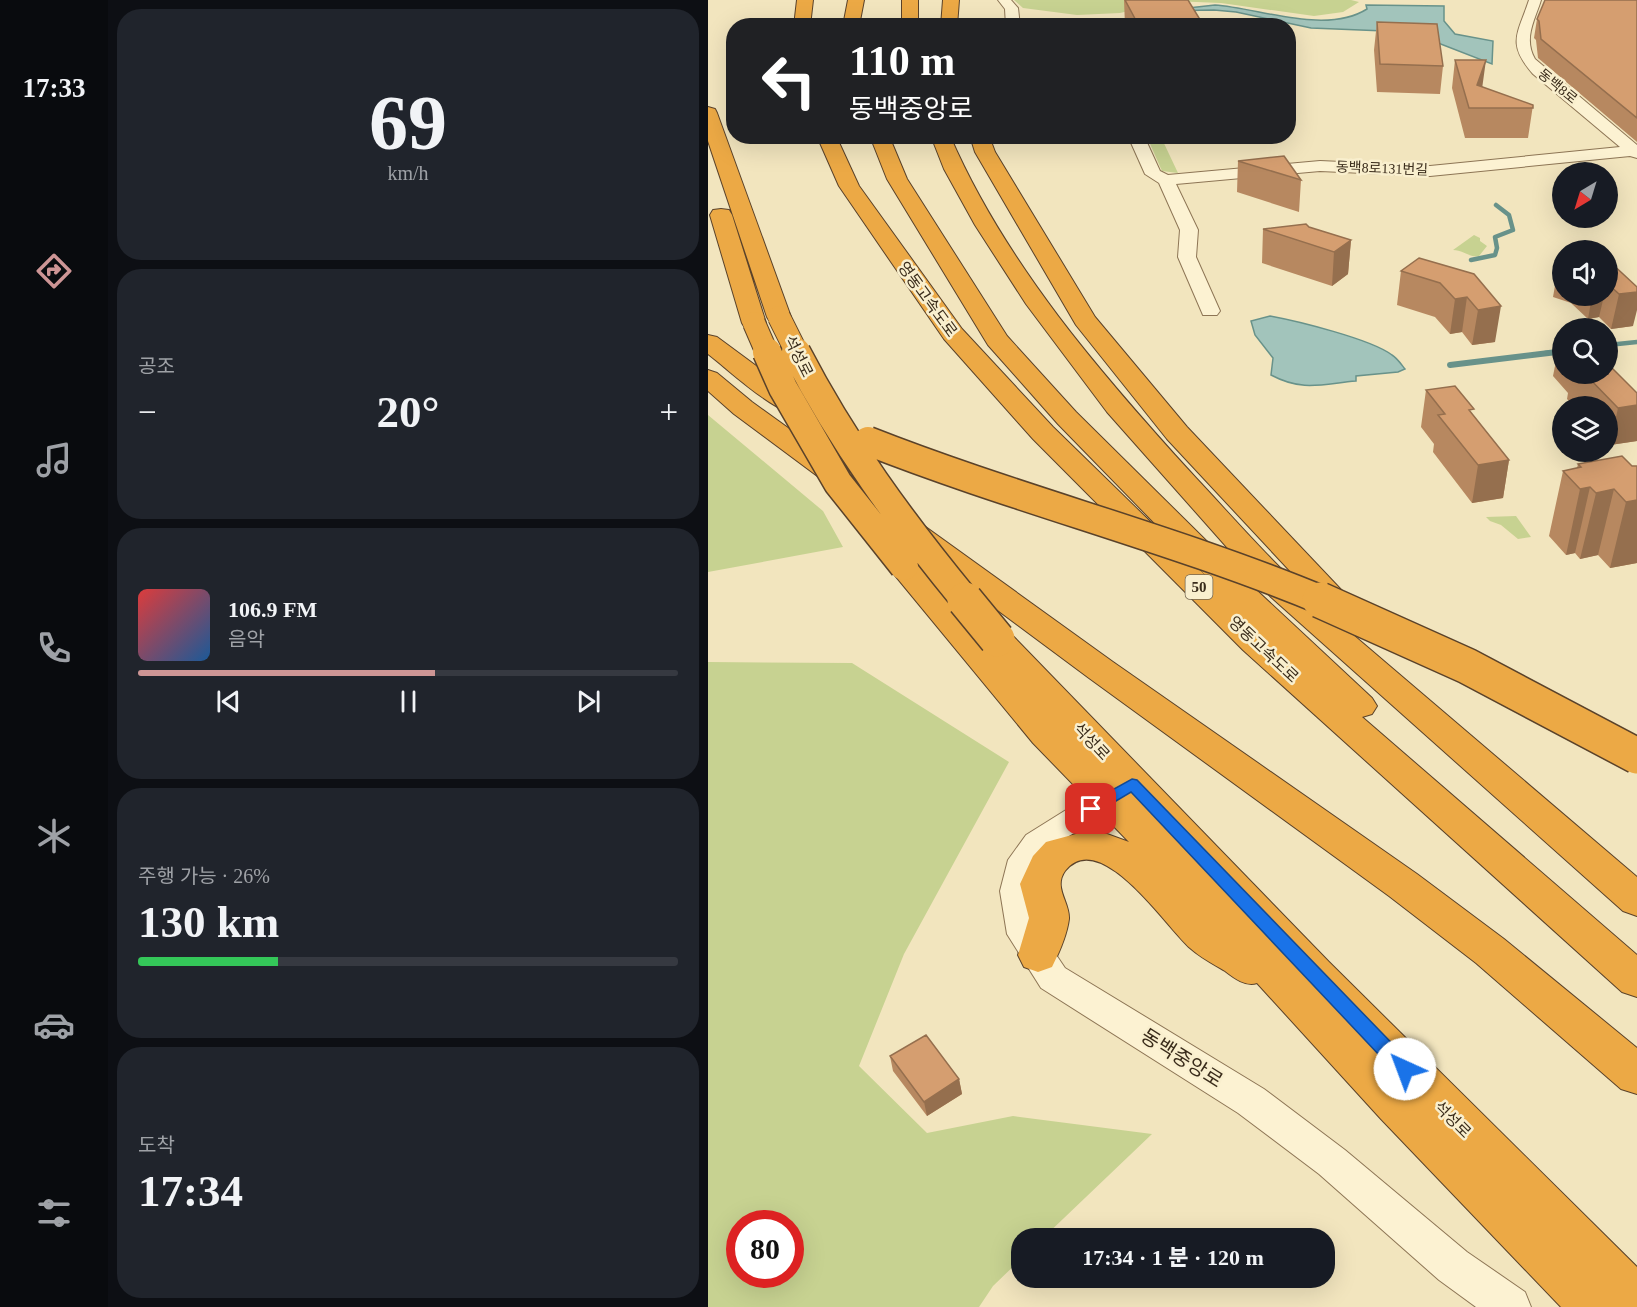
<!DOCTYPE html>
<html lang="ko">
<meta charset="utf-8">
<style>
:root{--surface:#171b24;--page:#20242c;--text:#f1f3f6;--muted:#9ea1a6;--line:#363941;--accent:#cd9595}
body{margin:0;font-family:"Times New Roman","Noto Sans KR",serif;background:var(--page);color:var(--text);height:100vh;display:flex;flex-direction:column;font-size:22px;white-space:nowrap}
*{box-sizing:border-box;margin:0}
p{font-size:20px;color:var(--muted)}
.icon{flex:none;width:33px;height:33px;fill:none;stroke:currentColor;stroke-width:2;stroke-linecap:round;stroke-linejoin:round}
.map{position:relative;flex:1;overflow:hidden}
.sheet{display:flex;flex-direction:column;gap:9px;padding:9px;background:#0d0f14;width:600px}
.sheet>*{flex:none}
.guide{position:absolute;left:18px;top:18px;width:570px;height:126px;border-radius:24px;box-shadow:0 6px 24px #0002;background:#202124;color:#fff;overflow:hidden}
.needle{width:39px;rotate:218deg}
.fabs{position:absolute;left:844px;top:162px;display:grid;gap:12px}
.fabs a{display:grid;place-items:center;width:66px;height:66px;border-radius:50%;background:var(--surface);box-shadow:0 6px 24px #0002;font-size:30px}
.speed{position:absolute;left:18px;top:1210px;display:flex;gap:12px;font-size:30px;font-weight:700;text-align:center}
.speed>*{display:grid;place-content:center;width:78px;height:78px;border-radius:50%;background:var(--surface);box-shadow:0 6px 24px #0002;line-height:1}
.speed .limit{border:9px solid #d22;background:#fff;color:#111}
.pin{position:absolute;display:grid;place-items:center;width:51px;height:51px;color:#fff;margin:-26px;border-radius:12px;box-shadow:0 3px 9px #0006}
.me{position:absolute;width:66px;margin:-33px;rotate:317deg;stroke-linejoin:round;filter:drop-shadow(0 0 4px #0008)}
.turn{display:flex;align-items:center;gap:21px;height:126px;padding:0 24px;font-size:27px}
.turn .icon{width:78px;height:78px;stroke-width:2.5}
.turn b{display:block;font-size:42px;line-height:51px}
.big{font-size:45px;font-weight:800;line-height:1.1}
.sheet .tile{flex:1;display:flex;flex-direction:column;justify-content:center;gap:9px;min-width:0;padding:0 21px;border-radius:24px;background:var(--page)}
.sheet .dial{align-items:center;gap:0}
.dial b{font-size:78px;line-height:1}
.song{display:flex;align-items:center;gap:18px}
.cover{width:72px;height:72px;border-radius:9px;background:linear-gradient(135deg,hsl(0 70% 55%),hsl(210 70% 35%))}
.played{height:6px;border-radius:3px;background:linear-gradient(90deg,var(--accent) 55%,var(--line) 55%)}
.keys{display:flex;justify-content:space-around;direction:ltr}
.heat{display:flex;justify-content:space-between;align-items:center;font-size:33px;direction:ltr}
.charge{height:9px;border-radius:4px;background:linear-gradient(90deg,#34c759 26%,var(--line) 0)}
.trip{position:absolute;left:303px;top:1228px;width:324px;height:60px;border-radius:24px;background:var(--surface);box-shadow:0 6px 24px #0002;font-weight:800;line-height:60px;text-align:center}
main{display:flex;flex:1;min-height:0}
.dock{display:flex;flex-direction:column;width:108px;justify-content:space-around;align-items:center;background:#090b0e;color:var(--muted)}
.dock .icon{width:42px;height:42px}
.dock .active{color:var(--accent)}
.dock b{font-size:27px;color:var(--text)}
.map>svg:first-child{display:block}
.green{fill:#c7d291;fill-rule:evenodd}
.water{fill:#a2c4bb;stroke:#68928a;stroke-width:1.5}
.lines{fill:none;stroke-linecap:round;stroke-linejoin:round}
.stream-far1{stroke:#68928a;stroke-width:4.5}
.stream{stroke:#68928a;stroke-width:6}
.minor-casing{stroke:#8d7555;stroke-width:2}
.highway-casing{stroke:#5a422a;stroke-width:2}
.minor{fill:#fcf2d2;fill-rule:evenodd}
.highway{fill:#eca945;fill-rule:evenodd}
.highway-bridge-far2-casing{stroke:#5a422a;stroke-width:24;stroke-linecap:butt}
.highway-bridge-far1-casing{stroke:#5a422a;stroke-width:31;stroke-linecap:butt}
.highway-bridge-casing{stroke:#5a422a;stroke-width:38;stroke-linecap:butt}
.highway-bridge-far2{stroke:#eca945;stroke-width:22}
.highway-bridge-far1{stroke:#eca945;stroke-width:28}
.highway-bridge{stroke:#eca945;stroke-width:35}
.wall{fill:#b78860}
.shaded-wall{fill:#956f4e}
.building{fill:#d59e70;stroke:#956f4e;stroke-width:1.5}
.route{fill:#1a73e8;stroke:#114b97;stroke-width:1.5}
.labels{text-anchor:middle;stroke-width:5;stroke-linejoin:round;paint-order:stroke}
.far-street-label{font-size:14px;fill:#3a2c1b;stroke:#f9efce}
.shield{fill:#f9efce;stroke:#736651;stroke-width:1.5}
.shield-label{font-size:15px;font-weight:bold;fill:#3a2c1b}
.street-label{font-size:16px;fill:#3a2c1b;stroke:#f9efce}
.near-street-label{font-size:20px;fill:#3a2c1b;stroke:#f9efce}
</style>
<main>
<nav class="dock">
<b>17:33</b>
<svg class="icon active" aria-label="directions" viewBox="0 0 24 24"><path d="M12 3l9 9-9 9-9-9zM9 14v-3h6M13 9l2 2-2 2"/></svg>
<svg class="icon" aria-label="music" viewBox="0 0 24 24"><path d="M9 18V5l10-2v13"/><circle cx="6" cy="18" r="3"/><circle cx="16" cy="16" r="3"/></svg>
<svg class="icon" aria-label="phone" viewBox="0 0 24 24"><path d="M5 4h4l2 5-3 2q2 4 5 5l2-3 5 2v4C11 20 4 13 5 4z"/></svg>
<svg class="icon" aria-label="climate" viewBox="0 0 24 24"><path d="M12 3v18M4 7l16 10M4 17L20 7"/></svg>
<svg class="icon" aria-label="car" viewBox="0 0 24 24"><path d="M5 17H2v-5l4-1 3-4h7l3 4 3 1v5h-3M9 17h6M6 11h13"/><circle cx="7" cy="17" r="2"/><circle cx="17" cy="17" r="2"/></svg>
<svg class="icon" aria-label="filters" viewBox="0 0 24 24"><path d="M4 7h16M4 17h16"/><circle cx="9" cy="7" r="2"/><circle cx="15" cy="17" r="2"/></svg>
</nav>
<section class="sheet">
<div class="tile dial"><b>69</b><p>km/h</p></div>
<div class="tile"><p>공조</p>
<div class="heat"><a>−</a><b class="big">20°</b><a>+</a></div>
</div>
<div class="tile">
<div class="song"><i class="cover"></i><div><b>106.9 FM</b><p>음악</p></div></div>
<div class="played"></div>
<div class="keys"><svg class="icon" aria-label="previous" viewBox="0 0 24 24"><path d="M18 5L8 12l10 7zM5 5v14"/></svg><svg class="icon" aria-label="pause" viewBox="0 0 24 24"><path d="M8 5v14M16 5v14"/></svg><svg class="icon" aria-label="next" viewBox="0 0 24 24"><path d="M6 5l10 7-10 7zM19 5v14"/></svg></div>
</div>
<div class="tile"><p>주행 가능 · 26%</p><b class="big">130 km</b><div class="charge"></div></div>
<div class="tile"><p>도착</p><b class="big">17:34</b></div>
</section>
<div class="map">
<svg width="929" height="1307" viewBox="0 0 929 1307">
<rect width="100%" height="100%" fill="#f2e5be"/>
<path class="green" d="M306,0H643L651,2L635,12L606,16L513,3L464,1L412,13L369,15L315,8Z
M439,137H453L470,173L454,171Z
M766,235L772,238V241L779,246L771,256C762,258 755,250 745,250Z
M0,415L115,511L135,547L0,572Z
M808,516L823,537L810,539L793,525L782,521L778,517Z
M0,662L144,663L301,762L196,954L151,1066L219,1133L305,1116L444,1134L334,1239H314L313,1259L285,1286L271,1307H0ZM32,1224H82V1275H32Z"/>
<path class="water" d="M507,5C551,8 618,35 659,9L658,5L736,6V21L747,34L785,41L784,64L725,41L677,31L603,28L528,12L506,10L453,11Z
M562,316C589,321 663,339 684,355C689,358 693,364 697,369L690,372L648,376V381C614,384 595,392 563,375L565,358L547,335L543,321Z"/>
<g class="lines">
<path class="stream-far1" d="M763,260L787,255L789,248L787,237L805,230L801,215L788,205
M900,345L929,342
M837,353L855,351"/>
<path class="stream" d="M742,365L849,352"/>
<g class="minor-casing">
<path id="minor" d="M290,0H303L310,8L312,26H298L297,9Z
M821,0H833C827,20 815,38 827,59L929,145V158L922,156L722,176L612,171L468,184L490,230L488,257L512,311L509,315H495L470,257L472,230L451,183L437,174L420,136H436L452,171L460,175L612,161L722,166L912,147L825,74C798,43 810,34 821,0Z
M417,777L428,780L432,788L428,796L356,839L340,851L331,864L324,891L332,931L357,968L556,1089L637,1150L759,1252L817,1292L823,1307H768L731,1280L611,1174L530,1113L333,988L299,934L292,891L300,860L318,835L406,780Z"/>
</g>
<g class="highway-casing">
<path id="highway" d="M89,0H105L102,26H86Z
M140,0H156L151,26H135Z
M194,0H210V26H194Z
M235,0H251L249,26H233Z
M0,107L7,109L9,113L83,317L80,322L71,324L62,322L59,317L0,141Z
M109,136H128L151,186L254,329L345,427L504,582L350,424L280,345L179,179L162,136H181L199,179L299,336L368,412L545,587L664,698L669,706L664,714L654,717L929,955V997L914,992L535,650L325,439L236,339L131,186Z
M223,136H242C298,265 394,375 488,478C533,526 575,575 625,617L459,439L368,325L267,152L262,136H281L287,152L387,317L479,427L656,614L651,621L640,624L630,622L929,877V916L915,911L563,597L399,412L318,304L267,225L236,169Z
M13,209L21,210L24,215L58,323L55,328L46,330L37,328L34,323L2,215L5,210Z
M0,335L9,337L90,397L105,404L109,410L105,416C75,423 24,372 0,354Z
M0,370L9,373L44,402L405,662L709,874L796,939L929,1048V1094L913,1089L768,963L681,896L381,678L26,414L0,391Z
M196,557L207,559L274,637L277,632L289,628L301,632L621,962L929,1267V1307H853L673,1119L549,983C538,987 526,978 517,971C505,964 492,957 482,948C458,927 392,826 357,871C345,888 362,902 361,919C359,935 351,953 344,967L330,972L316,967L310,955L321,918L312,884L325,856L338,842L379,831L399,834L421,842L325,743L185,573L181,566L185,559Z"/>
</g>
<use href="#minor" class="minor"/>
<use href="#highway" class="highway"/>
<g class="highway-bridge-far2-casing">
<path id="highway-bridge-far2" d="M71,317L89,353
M46,323L59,353"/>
</g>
<g class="highway-bridge-far1-casing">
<path id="highway-bridge-far1" d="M59,352L75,388L130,483L196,566
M88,352C135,443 193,522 258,601
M160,441C310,500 467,539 616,601"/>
</g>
<g class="highway-bridge-casing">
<path id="highway-bridge" d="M257,600L289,639
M612,600L759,666L929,756"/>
</g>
<use href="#highway-bridge-far2" class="highway-bridge-far2"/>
<use href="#highway-bridge-far1" class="highway-bridge-far1"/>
<use href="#highway-bridge" class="highway-bridge"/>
</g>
<path class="wall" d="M416,0H480L496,26H417Z
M929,0V142L830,58L828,40L826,38L829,19Z
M669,22L735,66L732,94L669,92L666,50Z
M747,60L774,87L825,105L820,138H757L744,88Z
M530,161L593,180L591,212L529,192Z
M601,227L643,240L640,274L624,286L554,263L555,229Z
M855,260V296H900V260L925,326L903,329L891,317L880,319L863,303L845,297L851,263Z
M693,271L766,274L787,342L764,345L754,332L742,334L727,317L689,305Z
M855,340V374H900L929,393V441L902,445L900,443V406H866L859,399L860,393L845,376L852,341Z
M718,390L765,415L801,460L795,498L764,503L725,452L726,444L713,427Z
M870,464L929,466V563L902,568L890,555L872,559L867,553L858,555L841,536L855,471L869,468Z
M182,1056L251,1079L254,1094L219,1116L185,1071Z"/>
<path class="shaded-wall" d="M778,60L774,89L769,85Z
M643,240L640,274L624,286L626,252Z
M929,292V310L925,326L903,329L911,294Z
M884,296H896L891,317L880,319Z
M759,297L754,332L742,334L747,299Z
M793,306L787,342L764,345L770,310Z
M929,405V441L902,445L910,408Z
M801,460L795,498L764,503L770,465Z
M882,487L867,553L858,555L872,489Z
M906,489L890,555L872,559L888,493Z
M929,500V563L902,568L918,502Z
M251,1079L254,1094L219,1116L216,1102Z"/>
<path class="building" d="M417,0H480L496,26H431Z
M837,0H929V118L833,39L831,21L829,19Z
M669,22L729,24L735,66L672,64Z
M747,60H778L769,85L825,105V108H761Z
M576,156L593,180L530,161Z
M598,224L601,227L643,240L626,252L555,229Z
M711,258L766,274L793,306L770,310L759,297L747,299L732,283L693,271Z
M900,260L929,287V292L911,294L900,284Z
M900,364L929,393V405L910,408L877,374H900Z
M747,386L766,409L761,410L801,460L770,465L730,415L737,414L718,390Z
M914,456L924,466H929V500L918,502L906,489L888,493L882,487L872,489L855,471L873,467L870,464Z
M218,1035L251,1079L216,1102L182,1056Z"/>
<path class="route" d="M424,779L429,780L703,1063L706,1069L703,1075L697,1077L690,1075L423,792L388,813H377L375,809L377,805Z"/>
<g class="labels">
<g class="far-street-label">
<text transform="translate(850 86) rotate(39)" y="5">동백8로</text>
<text transform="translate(674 168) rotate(2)" y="5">동백8로131번길</text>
</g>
<rect class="shield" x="477.5" y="575" width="27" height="24" rx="4.5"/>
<g class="shield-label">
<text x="491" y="592">50</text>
</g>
<g class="street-label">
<text transform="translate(220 299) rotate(54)" y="6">영동고속도로</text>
<text transform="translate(91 356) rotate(63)" y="6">석성로</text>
<text transform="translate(556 649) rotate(43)" y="6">영동고속도로</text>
<text transform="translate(384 741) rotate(47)" y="6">석성로</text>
<text transform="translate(745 1119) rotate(45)" y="6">석성로</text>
</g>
<g class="near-street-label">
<text transform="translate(474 1058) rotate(32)" y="7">동백중앙로</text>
</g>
</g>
</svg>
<div class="fabs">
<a><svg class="needle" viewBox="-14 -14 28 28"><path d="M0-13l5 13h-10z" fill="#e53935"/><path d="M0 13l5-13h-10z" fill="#9ea1a6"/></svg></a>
<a><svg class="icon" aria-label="sound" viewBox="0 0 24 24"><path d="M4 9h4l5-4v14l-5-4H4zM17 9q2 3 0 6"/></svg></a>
<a><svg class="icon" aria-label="search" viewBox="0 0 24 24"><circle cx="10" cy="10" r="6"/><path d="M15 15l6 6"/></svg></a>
<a><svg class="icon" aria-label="layers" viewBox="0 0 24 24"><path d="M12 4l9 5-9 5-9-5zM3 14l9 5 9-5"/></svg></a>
</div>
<div class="speed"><div class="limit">80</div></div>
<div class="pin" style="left:383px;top:809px;background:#d93025"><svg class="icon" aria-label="arrive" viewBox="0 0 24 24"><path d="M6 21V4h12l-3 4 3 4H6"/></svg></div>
<svg class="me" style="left:697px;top:1069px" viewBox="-20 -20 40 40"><circle r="19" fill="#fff"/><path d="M0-13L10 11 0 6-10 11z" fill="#1a73e8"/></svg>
<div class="trip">17:34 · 1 분 · 120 m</div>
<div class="guide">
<div class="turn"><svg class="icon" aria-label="left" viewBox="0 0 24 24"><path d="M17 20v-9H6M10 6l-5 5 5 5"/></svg><div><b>110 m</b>동백중앙로</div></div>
</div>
</div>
</main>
